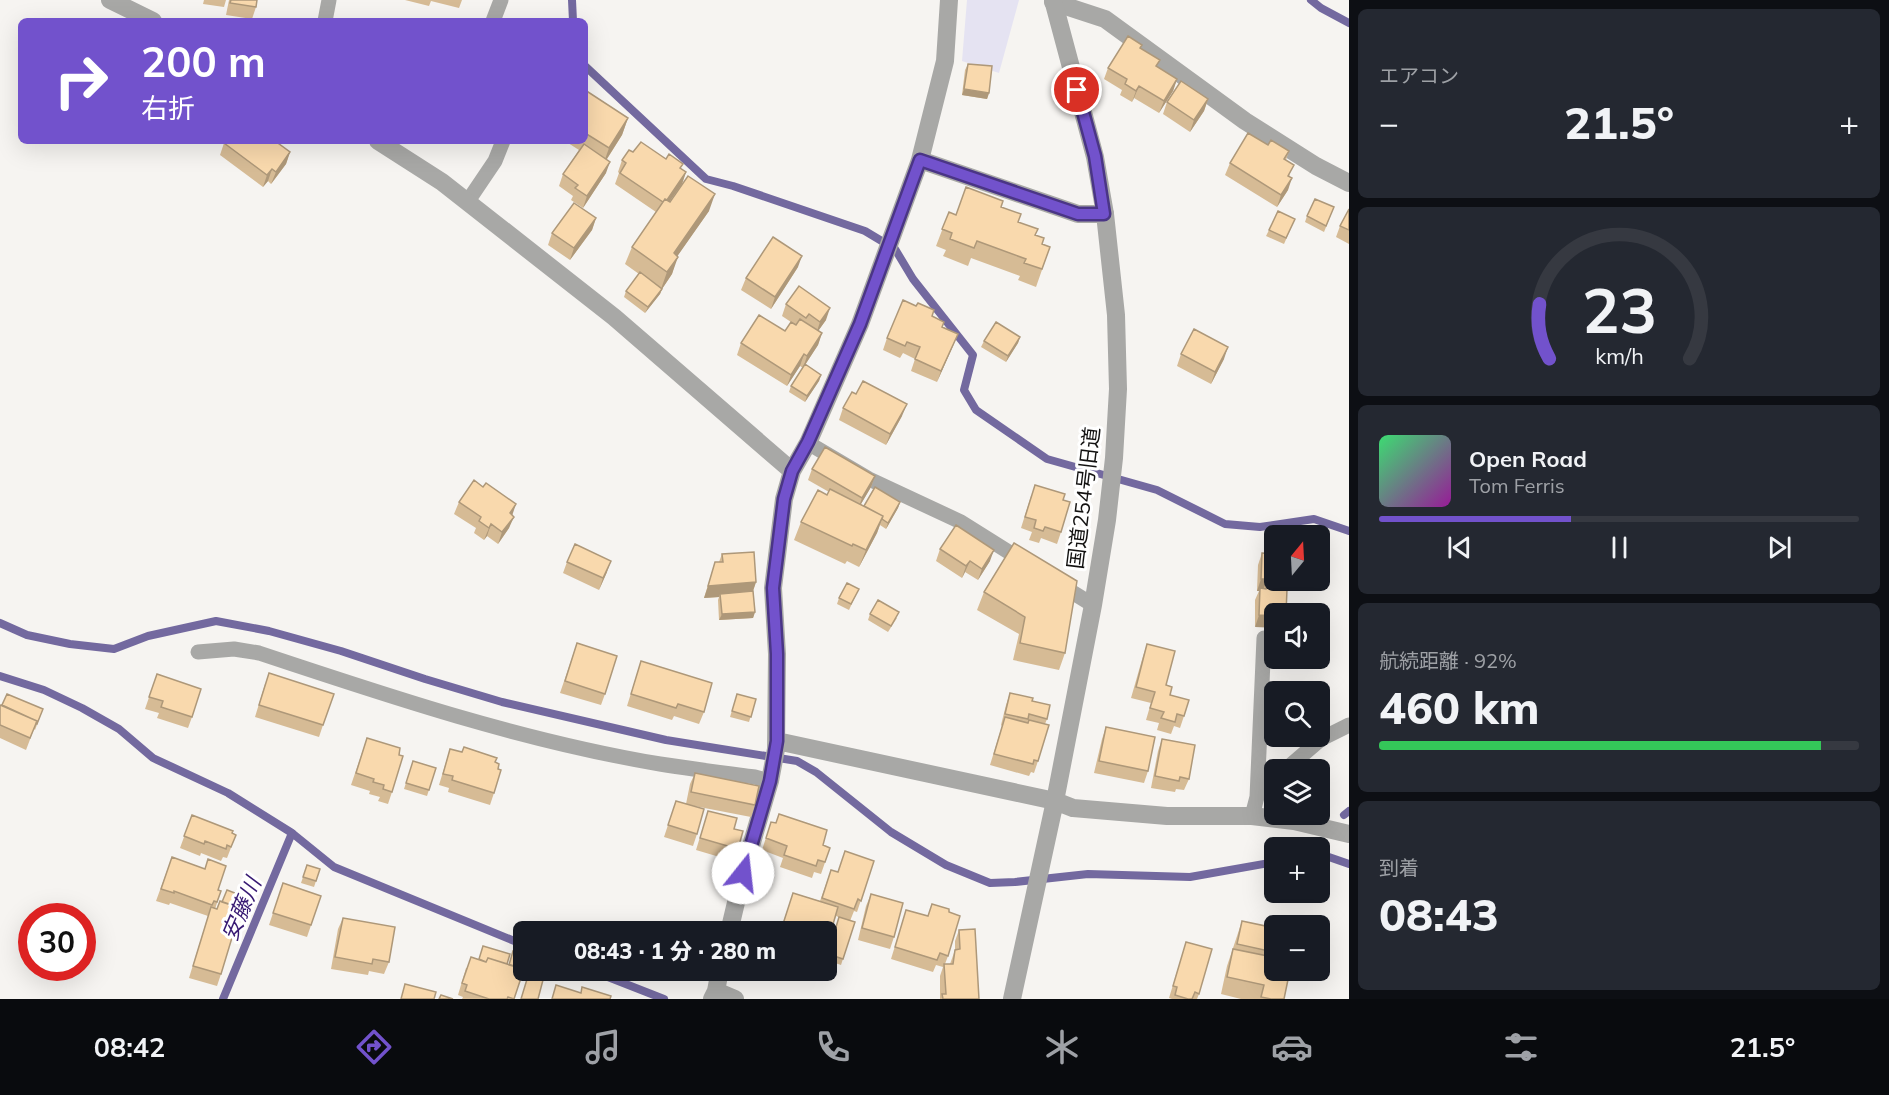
<!DOCTYPE html>
<html lang="ja">
<meta charset="utf-8">
<style>
:root{--surface:#171b24;--page:#242831;--text:#f1f3f6;--muted:#9ea1a6;--line:#363941;--accent:#7252cc}
body{margin:0;font-family:Mulish,"Noto Sans JP",sans-serif;background:var(--page);color:var(--text);height:100vh;display:flex;flex-direction:column;font-size:22px;white-space:nowrap}
*{box-sizing:border-box;margin:0}
p{font-size:20px;color:var(--muted)}
.icon{flex:none;width:33px;height:33px;fill:none;stroke:currentColor;stroke-width:2;stroke-linecap:round;stroke-linejoin:round}
.map{position:relative;flex:1;overflow:hidden}
.drawer{display:flex;flex-direction:column;gap:9px;padding:9px;background:#0d0f14;width:540px}
.drawer>*{flex:none}
.top-card{position:absolute;left:18px;top:18px;width:570px;height:126px;border-radius:9px;box-shadow:0 6px 24px #0002;background:#7252cc;color:#fff;overflow:hidden}
.needle{width:39px;rotate:18deg}
.tools{position:absolute;left:1264px;top:525px;display:grid;gap:12px}
.tools a{display:grid;place-items:center;width:66px;height:66px;border-radius:9px;background:var(--surface);box-shadow:0 6px 24px #0002;font-size:30px}
.speed{position:absolute;left:18px;top:903px;display:flex;gap:12px;font-size:30px;font-weight:700;text-align:center}
.speed>*{display:grid;place-content:center;width:78px;height:78px;border-radius:50%;background:var(--surface);box-shadow:0 6px 24px #0002;line-height:1}
.speed .limit{border:9px solid #d22;background:#fff;color:#111}
.pin{position:absolute;display:grid;place-items:center;width:51px;height:51px;color:#fff;margin:-26px;border:3px solid #fff;border-radius:50%;box-shadow:0 2px 6px #0007}
.me{position:absolute;width:66px;margin:-33px;rotate:16deg;stroke-linejoin:round;filter:drop-shadow(0 0 4px #0008)}
.turn{display:flex;align-items:center;gap:21px;height:126px;padding:0 24px;font-size:27px}
.turn .icon{width:78px;height:78px;stroke-width:2.5}
.turn b{display:block;font-size:42px;line-height:51px}
.big{font-size:45px;font-weight:800;line-height:1.1}
.drawer .tile{flex:1;display:flex;flex-direction:column;justify-content:center;gap:9px;min-width:0;padding:0 21px;border-radius:9px;background:var(--page)}
.drawer .dial{align-items:center;gap:0}
.dial svg{height:156px;overflow:visible;fill:none;stroke:var(--line);stroke-width:7;stroke-linecap:round;text-anchor:middle}
.dial text{fill:var(--text);stroke:none}
.song{display:flex;align-items:center;gap:18px}
.cover{width:72px;height:72px;border-radius:9px;background:linear-gradient(135deg,hsl(140 70% 55%),hsl(300 70% 35%))}
.played{height:6px;border-radius:3px;background:linear-gradient(90deg,var(--accent) 40%,var(--line) 40%)}
.keys{display:flex;justify-content:space-around;direction:ltr}
.heat{display:flex;justify-content:space-between;align-items:center;font-size:33px;direction:ltr}
.charge{height:9px;border-radius:4px;background:linear-gradient(90deg,#34c759 92%,var(--line) 0)}
.trip{position:absolute;left:513px;top:921px;width:324px;height:60px;border-radius:9px;background:var(--surface);box-shadow:0 6px 24px #0002;font-weight:800;line-height:60px;text-align:center}
.tab-bar{display:flex;height:96px;justify-content:space-around;align-items:center;background:#090b0e;color:var(--muted)}
.tab-bar .icon{width:42px;height:42px}
.tab-bar .selected{color:var(--accent)}
.tab-bar b{font-size:27px;color:var(--text)}
main{display:flex;flex:1;min-height:0}
.map>svg:first-child{display:block}
.green{fill:#e5e3f2}
.lines{fill:none;stroke-linecap:round;stroke-linejoin:round}
.stream{stroke:#73699f;stroke-width:8}
.service{stroke:#a8a8a6;stroke-width:15}
.minor{stroke:#a8a8a6;stroke-width:18}
.tertiary{stroke:#a8a8a6;stroke-width:18}
.wall{fill:#d6bb95}
.shaded-wall{fill:#ae9879}
.building{fill:#f9d9ad;stroke:#ae9879;stroke-width:1.5}
.route-casing{stroke:#4a3585;stroke-width:15}
.route{stroke:#7252cc;stroke-width:10}
.labels{text-anchor:middle;stroke-width:6;stroke-linejoin:round;paint-order:stroke}
.street-label{font-size:21px;fill:#131211;stroke:#fff}
.water-label{font-size:22px;font-style:italic;fill:#371973;stroke:#fff}
</style>
<main>
<div class="map">
<svg width="1349" height="999" viewBox="0 0 1349 999">
<rect width="100%" height="100%" fill="#f6f4f1"/>
<path class="green" d="M967,0H1019L999,73L962,61Z"/>
<g class="lines">
<path class="stream" d="M572,0L573,21
M1311,0L1321,8L1349,23
M585,66L706,179L733,186L865,231L895,249L913,279L973,355L964,390L976,410L1047,459L1157,490L1225,524L1260,527L1314,519L1349,531
M0,623L27,635L70,644L114,649L148,636L216,621L269,631L341,651L425,679L502,702L666,740L797,761L816,772L891,832L946,865L990,883L1015,882L1088,874L1190,877L1275,862
M0,676L44,690L82,708L119,729L153,758L228,793L292,833L334,867L524,945
M1344,815L1349,811
M1308,848L1313,844
M1320,857L1326,856L1349,864
M590,970L664,999
M223,999L292,833"/>
<path class="service" d="M325,21L329,0
M493,21L501,0
M468,201L495,161L503,141
M808,443L869,479L961,522L1026,563
M1059,584L1093,605
M198,652L234,649L259,653C391,697 523,741 660,764C692,769 724,773 755,777L770,781
M1285,770L1321,739L1349,725
M1257,797L1275,779
M1252,816L1257,797L1264,638"/>
<path class="minor" d="M110,0L153,21
M1053,2L1105,19L1245,121L1316,166L1349,183
M378,141L442,182L614,317L792,471
M920,160L1078,214H1105
M777,741L1055,801
M729,932L743,873L770,781L776,749L777,654L773,588L784,499L792,471L808,443L860,324L920,160L945,61L949,0
M716,991L735,999
M712,999L716,991L720,970"/>
<path class="tertiary" d="M1055,801L1073,808L1167,816H1252L1294,821L1349,834
M1012,999L1055,801L1093,605L1107,520L1114,458L1118,389L1116,315L1105,214L1095,157L1053,0"/>
</g>
<path class="wall" d="M204,0H226L224,7L203,4Z
M229,0H257L256,7L252,19L226,15Z
M405,0H462L459,8L431,1L429,6Z
M1141,48L1157,67L1177,79L1173,91L1159,113L1134,98L1132,102L1120,95L1122,90L1104,79L1108,68Z
M968,64L989,93L987,99L962,95L965,70Z
M585,90L628,118L622,135L607,159L606,173L583,208L571,200L573,196L559,186L563,174L579,150L565,141H585Z
M1208,99L1204,111L1190,132L1163,114L1167,102Z
M224,143L290,152L286,164L271,184L268,181L263,187L220,155Z
M1268,145L1289,151L1286,160L1290,177L1288,190L1277,207L1225,175L1230,163Z
M633,152L666,159L686,172L682,184L669,202L709,211L677,256L672,274L662,289L660,294L645,313L624,297L626,291L639,274L625,264L632,247L656,212L615,184L619,173L618,172L622,160Z
M1001,207L1018,222L1035,235L1042,244L1050,247L1036,287L1018,280L1020,276L971,258L968,266L943,256L946,250L936,246L949,212L956,215Z
M1334,207L1324,232L1305,222L1307,216Z
M1349,209V244L1336,237L1340,226Z
M596,218L592,230L570,260L548,245L552,233Z
M1295,219L1284,244L1266,236L1269,230Z
M798,267L771,309L741,290L746,278Z
M786,304L826,320L818,331L822,333L818,345L805,365L821,375L819,381L805,402L789,392L791,386L803,368L800,366L787,386L737,355L741,343L785,331L791,322L782,316Z
M932,316L942,327L958,334L937,382L911,371L915,359L903,353L900,358L883,350L887,338Z
M1020,337L1018,343L1006,362L981,347L984,341Z
M1181,354L1224,359L1211,384L1177,366Z
M856,394L902,416L886,445L839,420L843,408Z
M812,469L875,476L871,487L861,504L864,506L900,502L898,508L886,529L880,525L877,533L859,567L847,561L845,564L794,540L801,522L829,492L808,480Z
M1031,496L1063,500L1061,532L1057,544L1041,538L1039,543L1029,540L1032,532L1021,528Z
M459,502L512,515L509,528L498,544L487,536L484,540L474,533L476,528L454,514Z
M1014,543L1065,653L1059,670L1013,660L1019,634L977,610L984,592Z
M940,549L990,561L978,580L965,572L962,578L936,561Z
M1262,553L1287,580L1284,589L1255,627V600L1259,591H1257L1258,565Z
M722,554L756,582L753,591L755,612L753,618L719,620L718,600L719,597L704,598L715,562H719Z
M567,562L607,572L599,590L563,573Z
M856,595L849,610L837,604L839,598Z
M870,614L897,618L888,632L868,620Z
M577,643L605,694L601,705L560,693Z
M1147,644L1170,695L1184,716L1180,728L1174,726L1171,734L1157,730L1159,723L1146,720L1151,703L1131,698L1143,656Z
M641,661L704,712L699,724L674,716L672,720L627,706Z
M157,674L192,717L188,728L157,718L159,713L145,709Z
M265,684L323,725L319,737L255,717Z
M1010,693L1032,701L1047,719L1045,724L1038,761L1034,773L1031,772L1029,776L990,765L1002,726L1001,725L1006,705Z
M737,694L756,699L749,722L730,717Z
M0,705L43,709L35,730L34,729L26,750L0,738Z
M1106,727L1148,771L1144,783L1094,773L1102,739Z
M367,738L399,755L392,792L388,804L378,801L380,797L369,794L370,791L351,785Z
M1162,739L1189,779L1184,790L1176,789L1175,792L1151,788L1158,751Z
M450,749L495,762L494,793L490,805L448,792L449,788L439,785Z
M413,761L436,768L427,796L404,789Z
M695,773L755,805L751,817L689,805L697,834L693,846L664,837L676,801L686,804L690,784Z
M708,811L734,829L738,849L733,861L696,850Z
M192,815L236,835L227,858L223,857L221,861L201,853L200,856L180,848Z
M771,822L823,845L830,848L821,874L814,872L812,878L780,867L783,858L762,850Z
M172,857L218,890L221,891L215,909H217L220,901L237,907L221,974L217,986L189,978L208,916L170,903L169,905L156,901Z
M874,861L857,912L854,911L850,921L855,922L841,965L826,960V956L837,923L841,918L836,916L826,945V932H780L793,893L820,901L831,870L837,872Z
M307,865L320,869L314,887L301,883Z
M283,883L321,896L307,937L269,925Z
M871,894L894,937L890,949L858,940L866,906Z
M932,904L948,956L945,964H950L955,950V941L959,930L979,999H940V976L943,967L936,965L933,972L891,959L906,910L928,916Z
M343,918L389,962L384,974L369,971L368,975L331,969L338,929Z
M1242,921L1275,928L1284,999H1241L1221,994L1227,966Z
M1186,942L1199,994L1197,999H1172L1169,998Z
M513,951L525,970L522,979L521,978L514,999H462L463,997L458,995L466,968L509,965Z"/>
<path class="shaded-wall" d="M1177,79L1173,91L1159,113L1164,101Z
M1139,86L1134,98L1132,102L1136,91Z
M964,89L989,93L987,99L962,95Z
M1208,99L1204,111L1190,132L1194,120Z
M628,118L622,135L603,165L609,148Z
M290,152L286,164L271,184L276,172Z
M610,162L606,173L583,208L587,196Z
M272,169L268,181L263,187L267,175Z
M686,172L682,184L660,215L665,203Z
M1292,178L1288,190L1277,207L1281,195Z
M715,194L709,211L667,271L674,253Z
M596,218L592,230L570,260L574,248Z
M802,256L798,267L771,309L775,297Z
M678,257L672,274L662,289L660,294L645,313L648,307L661,289L667,272Z
M830,308L826,320L816,334L820,322Z
M822,333L818,345L803,368L807,356Z
M958,334L953,346L937,382L941,371Z
M1020,337L1018,343L1006,362L1008,356Z
M1228,347L1224,359L1211,384L1215,372Z
M804,354L800,366L787,386L791,375Z
M821,375L819,381L805,402L807,396Z
M907,404L902,416L886,445L890,434Z
M875,476L871,487L858,509L862,498Z
M900,502L898,508L886,529L888,523Z
M516,504L512,516L510,513Z
M883,516L877,533L859,567L866,550Z
M514,517L509,528L498,544L502,532Z
M491,524L487,536L484,540L489,528Z
M994,550L990,561L978,580L982,569Z
M611,561L607,572L599,590L603,578Z
M970,561L965,572L962,578L966,566Z
M1261,579H1267L1263,591L1260,588L1259,591H1257Z
M1280,580H1287L1283,592H1276Z
M756,582L752,594H720L719,597L704,598L708,586Z
M755,612L753,618L719,620L722,614Z
M1259,615L1275,616V628L1255,627Z"/>
<path class="building" d="M231,0H257L256,7L230,3Z
M1128,36L1142,45L1140,48L1160,60L1156,66L1177,79L1164,101L1139,86L1136,91L1125,84L1127,79L1108,68Z
M968,64L992,66L989,93L964,89Z
M1181,81L1208,99L1194,120L1167,102Z
M585,90L628,118L609,148L585,133Z
M1248,133L1268,145L1271,140L1289,151L1284,159L1294,165L1288,176L1292,178L1281,195L1230,163Z
M226,141H275L290,152L276,172L272,169L267,175L224,143Z
M641,142L666,159L669,154L683,164L680,168L686,172L667,200L665,199L663,202L620,173L626,163L622,160L629,150L633,152Z
M584,144L610,162L587,196L575,188L578,185L563,174Z
M688,176L715,194L674,253L678,257L667,272L632,247L665,199L670,202Z
M966,187L1003,201L1001,207L1021,214L1018,222L1038,229L1035,235L1044,238L1042,244L1050,247L1042,269L1024,263L1026,259L977,241L974,248L950,239L952,233L942,229L949,212L956,215Z
M1315,199L1334,207L1326,226L1307,216Z
M574,203L596,218L574,248L552,233Z
M1349,209V230L1340,226Z
M1278,211L1295,219L1286,238L1269,230Z
M773,237L802,256L775,297L746,278Z
M640,272L662,289L648,307L626,291Z
M799,286L830,308L820,322L809,314L806,318L786,304Z
M903,300L916,306L918,303L934,310L932,316L944,322L942,327L958,334L941,371L915,359L920,347L907,342L905,346L887,338Z
M759,315L785,331L791,322L796,325L800,319L822,333L807,356L804,354L791,375L741,343Z
M996,322L1020,337L1008,356L984,341Z
M1194,329L1228,347L1215,372L1181,354Z
M805,364L821,375L807,396L791,386Z
M863,381L907,404L890,434L843,408L852,392L856,394Z
M825,447L875,476L862,498L812,469Z
M474,480L483,487L486,483L516,504L510,513L514,517L502,532L491,524L489,528L479,521L481,517L459,502Z
M1035,485L1065,494L1063,500L1070,502L1061,532L1045,527L1043,531L1034,528L1036,520L1025,517Z
M875,487L900,502L888,523L882,519L883,516L864,506Z
M830,489L883,516L866,550L853,544L852,546L801,522L818,490L827,495Z
M956,525L994,550L982,569L970,561L966,566L940,549Z
M1014,543L1077,581L1065,653L1020,643L1025,617L984,592Z
M575,544L611,561L603,578L567,562Z
M754,552L756,582L708,586L715,562H723L722,554Z
M1262,553L1275,554V580H1280V588L1287,589L1286,614H1275V616L1259,615L1260,588L1266,589L1267,579H1261Z
M847,583L859,589L851,604L839,598Z
M753,591L755,612L722,614L720,594Z
M878,600L899,612L891,626L870,614Z
M577,643L617,656L605,694L565,681Z
M1147,644L1175,651L1166,685L1172,687L1170,695L1189,700L1184,716L1177,714L1175,722L1161,718L1164,712L1150,708L1155,692L1136,687Z
M641,661L712,683L704,712L678,704L676,708L631,694Z
M269,673L334,694L323,725L259,705Z
M157,674L201,689L192,717L161,707L163,701L149,697Z
M1010,693L1033,698L1032,701L1050,705L1047,719L1029,714L1028,719L1005,714Z
M7,694L43,709L37,724L36,723L37,721L2,705Z
M737,694L756,699L751,717L732,711Z
M0,705L37,721L30,738L0,725Z
M1005,717L1028,723L1029,720L1049,725L1038,761L1034,760L1033,764L994,754Z
M1106,727L1155,737L1148,771L1099,761Z
M367,738L400,748L399,755L403,756L392,792L383,789L384,785L373,782L374,779L356,773Z
M1162,739L1195,745L1189,779L1180,777L1179,781L1155,776Z
M464,747L497,758L495,762L499,764L498,769L501,770L494,793L452,780L453,776L443,774L450,749L462,752Z
M413,761L436,768L429,790L406,783Z
M695,773L759,786L755,805L691,792Z
M676,801L704,809L697,834L668,825Z
M708,811L737,818L734,829L743,831L738,849L700,838Z
M779,814L827,830L823,845L830,848L825,862L818,860L816,866L784,855L787,846L766,838L771,822L776,823Z
M192,815L233,831L232,833L236,835L231,847L227,845L226,849L205,841L204,844L184,836Z
M845,851L874,861L861,901L858,899L854,909L822,898L831,870L838,872Z
M172,857L205,869L208,859L226,866L218,890L221,891L217,902L214,901L212,905L174,891V893L161,889Z
M307,865L320,869L316,881L303,877Z
M283,883L321,896L311,925L273,913Z
M227,890L240,895L237,907L222,902Z
M793,893L838,907L829,938L826,937V932H809L783,924Z
M871,894L903,903L894,937L862,928Z
M220,901L241,908L221,974L193,966L211,907L217,909Z
M932,904L949,909V912L960,916L948,956L940,953L937,960L895,947L906,910L928,916Z
M839,917L855,922L843,959L828,954Z
M343,918L395,927L389,962L373,959L372,964L335,957Z
M1242,921L1275,928V970H1290L1284,999H1271L1261,997L1264,985L1227,977L1233,949L1268,956L1269,951L1237,944Z
M975,929L979,999H943L942,994H946L944,964H953L955,950L960,949L959,930Z
M1186,942L1212,949L1199,994L1195,992L1192,999H1188L1175,995L1177,987L1173,986Z
M483,946L510,954L507,964L488,958L486,962L479,959Z
M513,951L524,954V969L509,965Z
M471,957L486,962L488,958L524,969L514,999L508,997L507,999H489L465,991L467,985L462,983Z
M528,976L543,980L538,999H521Z
M405,984L436,992L434,999H401Z
M556,985L581,993L582,987L611,996L610,999H552Z
M441,995L453,999H439Z"/>
<g class="lines">
<g class="route-casing">
<path id="route" d="M743,873L770,781L777,741V654L773,588L784,499L792,471L808,442L860,324L920,160L1078,214H1104L1095,156L1077,90"/>
</g>
<use href="#route" class="route"/>
</g>
<g class="labels">
<g class="street-label">
<text transform="translate(1084 498) rotate(-83)" y="7">国道254号旧道</text>
</g>
<g class="water-label">
<text transform="translate(241 909) rotate(-67)" y="8">安藤川</text>
</g>
</g>
</svg>
<div class="tools">
<a><svg class="needle" viewBox="-14 -14 28 28"><path d="M0-13l5 13h-10z" fill="#e53935"/><path d="M0 13l5-13h-10z" fill="#9ea1a6"/></svg></a>
<a><svg class="icon" aria-label="sound" viewBox="0 0 24 24"><path d="M4 9h4l5-4v14l-5-4H4zM17 9q2 3 0 6"/></svg></a>
<a><svg class="icon" aria-label="search" viewBox="0 0 24 24"><circle cx="10" cy="10" r="6"/><path d="M15 15l6 6"/></svg></a>
<a><svg class="icon" aria-label="layers" viewBox="0 0 24 24"><path d="M12 4l9 5-9 5-9-5zM3 14l9 5 9-5"/></svg></a>
<a>+</a>
<a>−</a>
</div>
<div class="speed"><div class="limit">30</div></div>
<div class="pin" style="left:1077px;top:90px;background:#d93025"><svg class="icon" aria-label="arrive" viewBox="0 0 24 24"><path d="M6 21V4h12l-3 4 3 4H6"/></svg></div>
<svg class="me" style="left:743px;top:873px" viewBox="-20 -20 40 40"><circle r="19" fill="#fff"/><path d="M0-13L10 11 0 6-10 11z" fill="#7252cc"/></svg>
<div class="trip">08:43 · 1 分 · 280 m</div>
<div class="top-card">
<div class="turn"><svg class="icon" aria-label="right" viewBox="0 0 24 24"><path d="M7 20v-9h11M14 6l5 5-5 5"/></svg><div><b>200 m</b>右折</div></div>
</div>
</div>
<section class="drawer">
<div class="tile"><p>エアコン</p>
<div class="heat"><a>−</a><b class="big">21.5°</b><a>+</a></div>
</div>
<div class="tile dial"><svg viewBox="0 0 100 80">
<path d="M14 69A42 42 0 1 1 86 69"/>
<path d="M14 69A42 42 0 0 1 9 41" stroke="#7252cc"/>
<text x="50" y="56" font-size="32" font-weight="700">23</text>
<text x="50" y="72" font-size="11">km/h</text>
</svg></div>
<div class="tile">
<div class="song"><i class="cover"></i><div><b>Open Road</b><p>Tom Ferris</p></div></div>
<div class="played"></div>
<div class="keys"><svg class="icon" aria-label="previous" viewBox="0 0 24 24"><path d="M18 5L8 12l10 7zM5 5v14"/></svg><svg class="icon" aria-label="pause" viewBox="0 0 24 24"><path d="M8 5v14M16 5v14"/></svg><svg class="icon" aria-label="next" viewBox="0 0 24 24"><path d="M6 5l10 7-10 7zM19 5v14"/></svg></div>
</div>
<div class="tile"><p>航続距離 · 92%</p><b class="big">460 km</b><div class="charge"></div></div>
<div class="tile"><p>到着</p><b class="big">08:43</b></div>
</section>
</main>
<nav class="tab-bar">
<b>08:42</b>
<svg class="icon selected" aria-label="directions" viewBox="0 0 24 24"><path d="M12 3l9 9-9 9-9-9zM9 14v-3h6M13 9l2 2-2 2"/></svg>
<svg class="icon" aria-label="music" viewBox="0 0 24 24"><path d="M9 18V5l10-2v13"/><circle cx="6" cy="18" r="3"/><circle cx="16" cy="16" r="3"/></svg>
<svg class="icon" aria-label="phone" viewBox="0 0 24 24"><path d="M5 4h4l2 5-3 2q2 4 5 5l2-3 5 2v4C11 20 4 13 5 4z"/></svg>
<svg class="icon" aria-label="climate" viewBox="0 0 24 24"><path d="M12 3v18M4 7l16 10M4 17L20 7"/></svg>
<svg class="icon" aria-label="car" viewBox="0 0 24 24"><path d="M5 17H2v-5l4-1 3-4h7l3 4 3 1v5h-3M9 17h6M6 11h13"/><circle cx="7" cy="17" r="2"/><circle cx="17" cy="17" r="2"/></svg>
<svg class="icon" aria-label="filters" viewBox="0 0 24 24"><path d="M4 7h16M4 17h16"/><circle cx="9" cy="7" r="2"/><circle cx="15" cy="17" r="2"/></svg>
<b>21.5°</b>
</nav>
